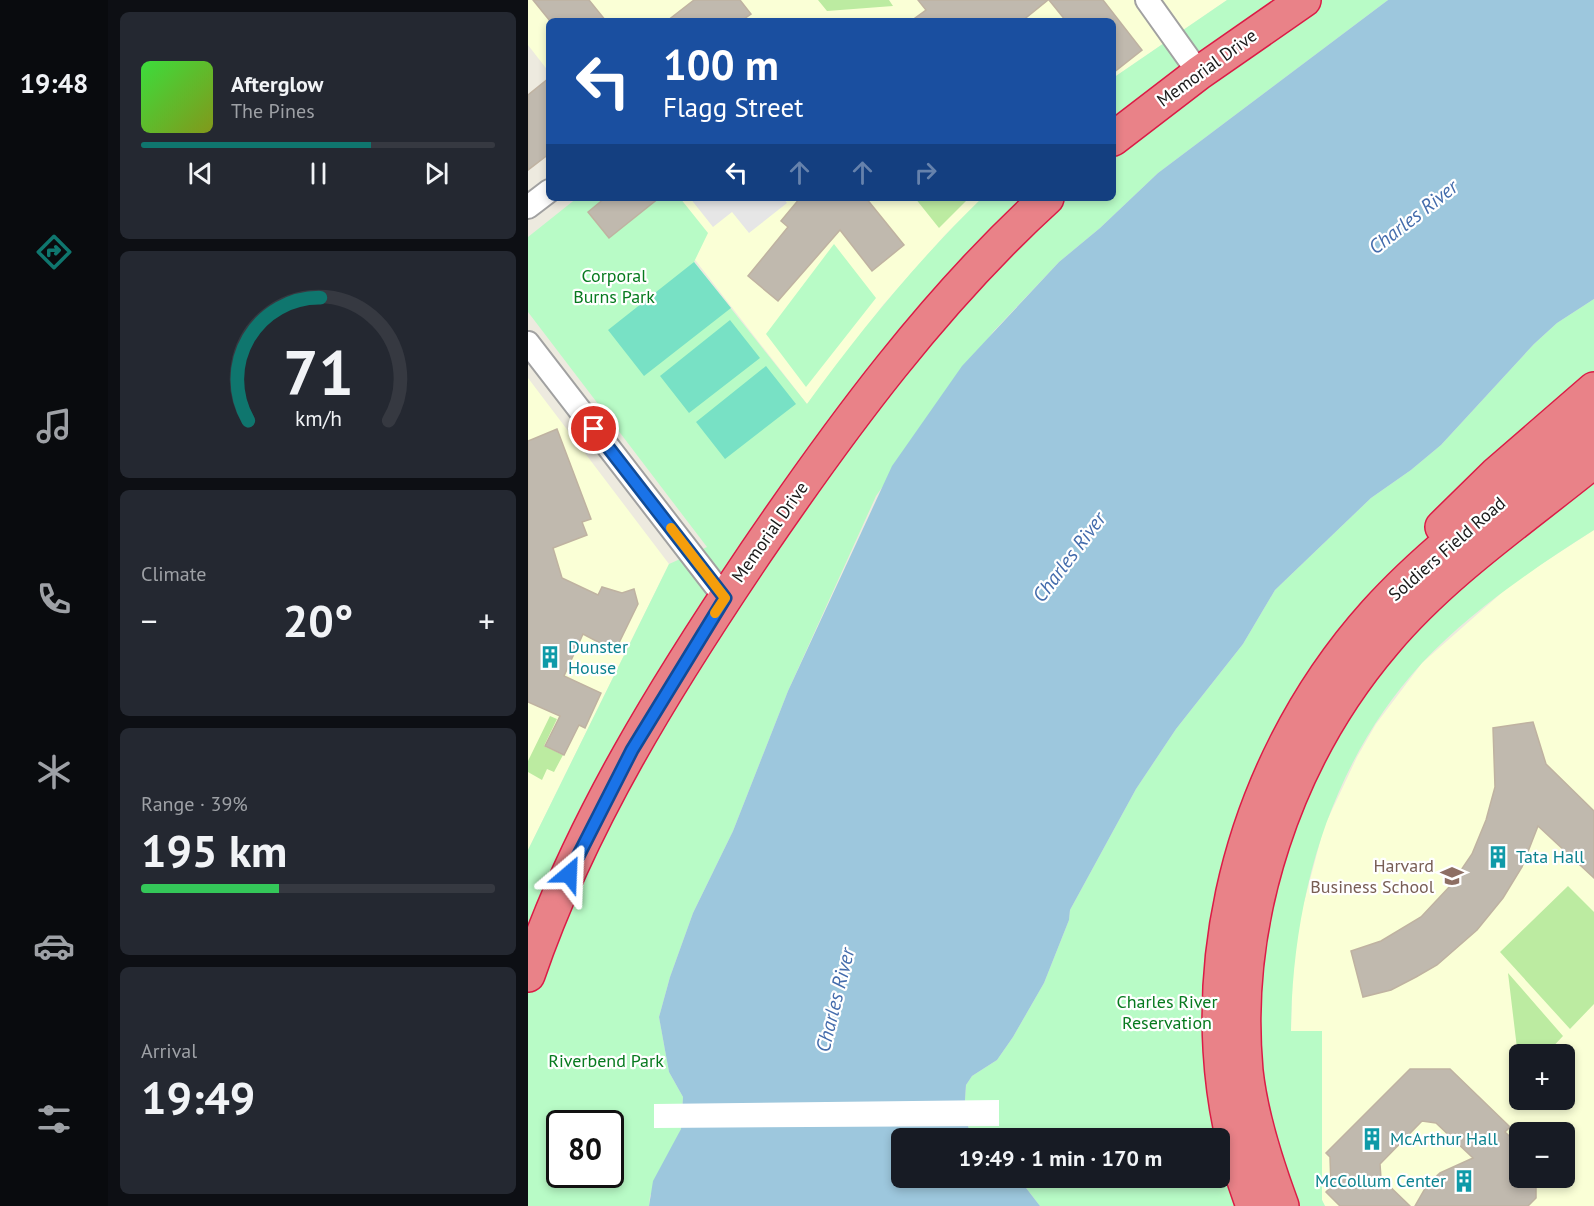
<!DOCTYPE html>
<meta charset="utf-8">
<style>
:root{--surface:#171b24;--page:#242831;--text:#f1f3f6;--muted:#9ea1a6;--line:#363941;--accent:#0f766e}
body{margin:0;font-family:"PT Sans",sans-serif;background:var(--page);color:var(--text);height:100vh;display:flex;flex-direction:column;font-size:22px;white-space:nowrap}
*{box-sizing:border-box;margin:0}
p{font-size:20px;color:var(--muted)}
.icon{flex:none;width:33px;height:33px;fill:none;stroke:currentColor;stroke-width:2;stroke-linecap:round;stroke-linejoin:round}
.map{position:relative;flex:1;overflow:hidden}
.drawer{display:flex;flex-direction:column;gap:12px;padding:12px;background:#0d0f14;width:420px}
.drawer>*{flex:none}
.top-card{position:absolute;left:18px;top:18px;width:570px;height:183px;border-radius:9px;box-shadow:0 3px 9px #0003;background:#1a4fa0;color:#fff;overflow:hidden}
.buttons{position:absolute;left:981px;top:1044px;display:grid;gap:12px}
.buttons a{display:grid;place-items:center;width:66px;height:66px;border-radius:9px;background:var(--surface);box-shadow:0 3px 9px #0003;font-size:30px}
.speed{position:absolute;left:18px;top:1110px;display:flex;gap:12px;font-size:30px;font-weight:700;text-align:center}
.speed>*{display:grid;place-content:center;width:78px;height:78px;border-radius:50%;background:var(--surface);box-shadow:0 3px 9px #0003;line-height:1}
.speed .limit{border:3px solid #111;border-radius:9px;background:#fff;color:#111}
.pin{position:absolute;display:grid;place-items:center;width:51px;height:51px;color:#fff;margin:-26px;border:3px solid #fff;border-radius:50%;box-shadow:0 2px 6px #0007}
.me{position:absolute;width:66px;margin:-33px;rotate:26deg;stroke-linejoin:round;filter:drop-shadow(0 0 4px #0008)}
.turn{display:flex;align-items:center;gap:21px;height:126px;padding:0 18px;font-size:27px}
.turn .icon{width:78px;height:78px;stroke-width:2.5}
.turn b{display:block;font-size:42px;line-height:51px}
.lanes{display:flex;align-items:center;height:57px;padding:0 18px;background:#0003;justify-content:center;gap:30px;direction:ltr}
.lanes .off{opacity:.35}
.big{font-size:45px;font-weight:700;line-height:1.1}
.drawer .card{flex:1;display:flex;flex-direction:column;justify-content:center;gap:9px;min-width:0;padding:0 21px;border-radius:9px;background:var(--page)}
.drawer .dial{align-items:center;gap:0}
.dial svg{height:156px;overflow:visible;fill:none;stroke:var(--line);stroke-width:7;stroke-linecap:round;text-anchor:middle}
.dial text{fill:var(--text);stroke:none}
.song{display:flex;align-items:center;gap:18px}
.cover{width:72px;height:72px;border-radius:9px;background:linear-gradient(135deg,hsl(120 70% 55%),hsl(70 70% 35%))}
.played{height:6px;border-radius:3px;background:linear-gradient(90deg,var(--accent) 65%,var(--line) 65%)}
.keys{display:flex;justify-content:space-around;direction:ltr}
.heat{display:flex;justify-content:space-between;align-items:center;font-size:33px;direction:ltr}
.charge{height:9px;border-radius:4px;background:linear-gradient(90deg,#34c759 39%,var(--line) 0)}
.trip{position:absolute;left:363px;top:1128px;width:339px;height:60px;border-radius:9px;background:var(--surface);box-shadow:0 3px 9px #0003;font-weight:700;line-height:60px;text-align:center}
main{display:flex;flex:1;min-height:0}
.tabs{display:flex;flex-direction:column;width:108px;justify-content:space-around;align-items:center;background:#090b0e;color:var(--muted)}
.tabs .icon{width:42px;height:42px}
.tabs .current{color:var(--accent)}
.tabs b{font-size:27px;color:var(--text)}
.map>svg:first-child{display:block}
.education{fill:#faffd6;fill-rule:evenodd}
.grass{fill:#bceba1}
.park{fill:#b8fbc6;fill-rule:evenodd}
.pitch{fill:#78e1c5}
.parking{fill:#e6e6e6}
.water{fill:#9dc7dd}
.pier{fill:#fff}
.building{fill:#c0b9ae;stroke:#bfb2a1;stroke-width:1.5}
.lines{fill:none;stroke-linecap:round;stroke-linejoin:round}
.street-casing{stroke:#a1a1a1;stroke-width:26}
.highway-casing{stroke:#db1c46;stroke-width:36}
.street{stroke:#fff;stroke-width:22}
.highway{stroke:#e98288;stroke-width:33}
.route-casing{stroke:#114b97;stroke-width:15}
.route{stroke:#1a73e8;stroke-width:10}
.slow{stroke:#f59e0b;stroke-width:10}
.labels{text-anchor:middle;stroke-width:4.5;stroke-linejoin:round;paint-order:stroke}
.street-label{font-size:18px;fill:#1a1a1a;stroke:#fff}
.park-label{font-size:18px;fill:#077a1f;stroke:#fff}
.culture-label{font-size:18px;fill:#0d838f;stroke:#fff;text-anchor:start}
.education-label{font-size:18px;fill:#785e54;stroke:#fff;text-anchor:end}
.water-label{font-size:20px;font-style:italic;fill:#446cac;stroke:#fff}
</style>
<main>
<nav class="tabs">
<b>19:48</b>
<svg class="icon current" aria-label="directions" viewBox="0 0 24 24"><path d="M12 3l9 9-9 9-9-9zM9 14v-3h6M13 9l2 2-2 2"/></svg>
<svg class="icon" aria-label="music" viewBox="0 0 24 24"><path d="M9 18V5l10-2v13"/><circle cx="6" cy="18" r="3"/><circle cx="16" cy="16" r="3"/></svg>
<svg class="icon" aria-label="phone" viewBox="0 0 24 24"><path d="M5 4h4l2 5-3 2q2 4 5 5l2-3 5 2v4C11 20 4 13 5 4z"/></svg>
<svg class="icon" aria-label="climate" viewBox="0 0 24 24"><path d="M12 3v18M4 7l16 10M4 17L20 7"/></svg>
<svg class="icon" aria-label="car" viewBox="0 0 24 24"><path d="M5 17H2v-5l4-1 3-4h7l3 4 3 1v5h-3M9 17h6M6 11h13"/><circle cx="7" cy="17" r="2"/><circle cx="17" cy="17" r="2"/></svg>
<svg class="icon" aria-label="filters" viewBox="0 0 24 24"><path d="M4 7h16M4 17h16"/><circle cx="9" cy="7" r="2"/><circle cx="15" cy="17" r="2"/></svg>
</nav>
<section class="drawer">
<div class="card">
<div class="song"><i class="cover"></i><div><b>Afterglow</b><p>The Pines</p></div></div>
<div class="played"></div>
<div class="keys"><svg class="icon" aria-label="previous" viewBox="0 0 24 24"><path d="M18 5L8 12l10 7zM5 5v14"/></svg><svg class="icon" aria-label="pause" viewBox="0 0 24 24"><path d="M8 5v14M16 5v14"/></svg><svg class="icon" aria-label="next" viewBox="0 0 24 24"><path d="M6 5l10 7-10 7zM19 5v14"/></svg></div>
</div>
<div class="card dial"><svg viewBox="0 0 100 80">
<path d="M14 69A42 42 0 1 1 86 69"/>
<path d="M14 69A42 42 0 0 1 51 6" stroke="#0f766e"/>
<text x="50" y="56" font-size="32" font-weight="700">71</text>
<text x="50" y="72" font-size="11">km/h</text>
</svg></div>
<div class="card"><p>Climate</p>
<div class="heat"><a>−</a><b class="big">20°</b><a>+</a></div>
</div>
<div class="card"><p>Range · 39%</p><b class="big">195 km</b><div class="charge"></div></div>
<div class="card"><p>Arrival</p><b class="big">19:49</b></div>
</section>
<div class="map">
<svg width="1066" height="1206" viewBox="0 0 1066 1206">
<rect width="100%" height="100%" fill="#edeadf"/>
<path class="education" d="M0,0H699L585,78V21H21V72L0,45Z
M119,198H454L417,235L355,305L279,404Z
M0,378L141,564L0,850Z
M1066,530V1206H797L794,1200V1032H763L765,960L770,925L796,827L829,757L848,724L894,663L986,582ZM992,1054H1036V1100H992ZM992,1132H1036V1178H992Z"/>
<path class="grass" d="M290,0H361L365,6L299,11Z
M387,198H441L411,228Z
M22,716L29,719L16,746L35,755L26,772L19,769L14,780L0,772V761Z
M1040,886L1066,912V1004L1042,1029L972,952Z
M980,973L1035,1036L1018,1054H992L991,1065Z"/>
<path class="park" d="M699,0H860L630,173L572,228L531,262L465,332L348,496L260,691L205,831L165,913L142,977L131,1017L141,1072L155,1097L153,1129L122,1196L121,1206H0V850L141,564L179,547L0,312V237L49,198H152L180,233L166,262L279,404C332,331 389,261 454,198H585V78ZM32,1124H82V1174H32Z
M306,244L348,298L278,387L238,334Z
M1066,299V530C1005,569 944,610 894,663C802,763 764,898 763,1031H794V1200L797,1206H512L495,1184L485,1178H692V1138H444L436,1114L438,1085L444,1076L469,1060L485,1037L516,983L541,920L542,910L608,789L648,729L715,644L747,590L843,498L883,470L913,445L1006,344L1029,323Z"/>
<path class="pitch" d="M166,262L203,308L116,376L80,330Z
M202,320L232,358L161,413L132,376Z
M238,366L268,404L197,459L168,422Z"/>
<path class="parking" d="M162,198H255L259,203L221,233L204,212L185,227Z"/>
<path class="water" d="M860,0H1066V299L1029,323L1006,344L913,445L883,470L843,498L747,590L715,644L648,729L608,789L542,910L541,920L516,983L485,1037L469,1060L444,1076L438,1085L436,1114L444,1138H374V1178H485L495,1184L512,1206H121L125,1181L153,1129L155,1097L141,1072L131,1017L142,977L165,913L205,831L260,691L364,466L434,366L531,262L572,228L630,173Z"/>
<path class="pier" d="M471,1100V1126L126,1128V1104Z"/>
<path class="building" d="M5,0H61L78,21H22Z
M166,0H212L223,14L213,21H139Z
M390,0H520L494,21H383L398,10Z
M521,0H575L614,50L585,73V21H538Z
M21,78V154L0,170V95Z
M77,198H131L81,238L60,212Z
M272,198H338L376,245L344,271L312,230L250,301L220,276L260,227L253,221Z
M29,429L63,519L54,522L59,535L25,548L34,578L70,595L74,587L94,593L106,589L110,604L87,651L55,634L36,676L73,693L57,728L51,725L36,755L17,746L32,716L0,702V441Z
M1005,722L1018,764L1066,811V878L1010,826L994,867L975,898L949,930L909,965L888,977L863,990L835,997L823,951L853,941L893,917L923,885L944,854L958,820L967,787L965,728Z
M882,1069H922L982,1127L977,1132L992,1146V1178H1002L1008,1184V1198L1000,1206H887L899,1185L912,1173L945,1158L908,1123L894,1121L852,1164L853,1178L882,1206H812L798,1192L803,1187L802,1157L798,1153Z"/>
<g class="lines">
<g class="street-casing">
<path id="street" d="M619,0L671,73
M0,207L21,191
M0,343L197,598"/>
</g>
<g class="highway-casing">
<path id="highway" d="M585,139L671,73L776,0
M914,527L968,474L1066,389
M0,975C52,823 139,684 228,552C314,426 406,301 519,198
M725,1206C649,1006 706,770 847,613C910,543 993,486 1066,427
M754,1206C738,1163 723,1117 718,1071C704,918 758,758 857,642C916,572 996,518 1066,461"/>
</g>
<use href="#street" class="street"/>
<use href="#highway" class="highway"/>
</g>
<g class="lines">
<g class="route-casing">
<path id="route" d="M41,874L104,750L197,598L66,429"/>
</g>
<use href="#route" class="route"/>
<path class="slow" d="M143,528L197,598L187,613"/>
</g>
<defs>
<g id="building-bare" transform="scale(1.8)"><path d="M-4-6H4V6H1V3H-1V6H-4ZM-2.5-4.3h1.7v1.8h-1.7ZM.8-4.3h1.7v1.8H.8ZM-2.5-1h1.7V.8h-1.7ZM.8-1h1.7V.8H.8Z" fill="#0f9aa8" stroke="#fff" stroke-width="2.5" paint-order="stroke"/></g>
<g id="university-bare" transform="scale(1.8)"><path d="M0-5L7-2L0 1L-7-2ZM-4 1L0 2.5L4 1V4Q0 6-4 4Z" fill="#8d6e63" stroke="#fff" stroke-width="2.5" paint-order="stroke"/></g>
</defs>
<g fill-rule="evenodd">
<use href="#building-bare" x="22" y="657"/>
<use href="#building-bare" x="970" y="857"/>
<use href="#university-bare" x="924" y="876"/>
<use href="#building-bare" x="844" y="1139"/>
<use href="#building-bare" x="936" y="1181"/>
</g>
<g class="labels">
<g class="street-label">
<text transform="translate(679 68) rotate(-36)" y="6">Memorial Drive</text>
<text transform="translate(242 532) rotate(-55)" y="6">Memorial Drive</text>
<text transform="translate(919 549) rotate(-41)" y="6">Soldiers Field Road</text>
</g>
<g class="park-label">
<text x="86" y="282">Corporal<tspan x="86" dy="21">Burns Park</tspan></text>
<text x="639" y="1008">Charles River<tspan x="639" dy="21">Reservation</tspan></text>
<text x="78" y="1067">Riverbend Park</text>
</g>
<g class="culture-label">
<text x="40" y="653">Dunster<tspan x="40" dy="21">House</tspan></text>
<text x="988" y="863">Tata Hall</text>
<text x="862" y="1145">McArthur Hall</text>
<text x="918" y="1187" text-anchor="end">McCollum Center</text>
</g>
<g class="education-label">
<text x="906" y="872">Harvard<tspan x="906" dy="21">Business School</tspan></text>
</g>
<g class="water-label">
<text transform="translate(885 217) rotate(-38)" y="7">Charles River</text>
<text transform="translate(541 557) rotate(-53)" y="7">Charles River</text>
<text transform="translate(307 1000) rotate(-76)" y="7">Charles River</text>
</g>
</g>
</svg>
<div class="buttons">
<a>+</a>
<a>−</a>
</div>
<div class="speed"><div class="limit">80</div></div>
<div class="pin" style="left:66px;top:429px;background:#d93025"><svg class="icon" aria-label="arrive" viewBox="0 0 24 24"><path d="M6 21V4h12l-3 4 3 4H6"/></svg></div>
<svg class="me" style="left:41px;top:874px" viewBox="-20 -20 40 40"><path d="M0-17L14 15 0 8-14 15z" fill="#1a73e8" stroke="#fff" stroke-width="4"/></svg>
<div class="trip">19:49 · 1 min · 170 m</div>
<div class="top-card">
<div class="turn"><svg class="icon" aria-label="left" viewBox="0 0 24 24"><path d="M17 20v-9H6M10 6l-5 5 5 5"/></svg><div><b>100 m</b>Flagg Street</div></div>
<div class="lanes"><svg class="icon" aria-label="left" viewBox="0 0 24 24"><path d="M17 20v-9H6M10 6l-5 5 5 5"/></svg><svg class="icon off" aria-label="ahead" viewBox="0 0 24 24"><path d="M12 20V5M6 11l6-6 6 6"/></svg><svg class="icon off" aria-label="ahead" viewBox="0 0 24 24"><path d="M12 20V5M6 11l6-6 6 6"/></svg><svg class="icon off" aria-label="right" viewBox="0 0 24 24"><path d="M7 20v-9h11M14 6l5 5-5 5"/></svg></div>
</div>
</div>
</main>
